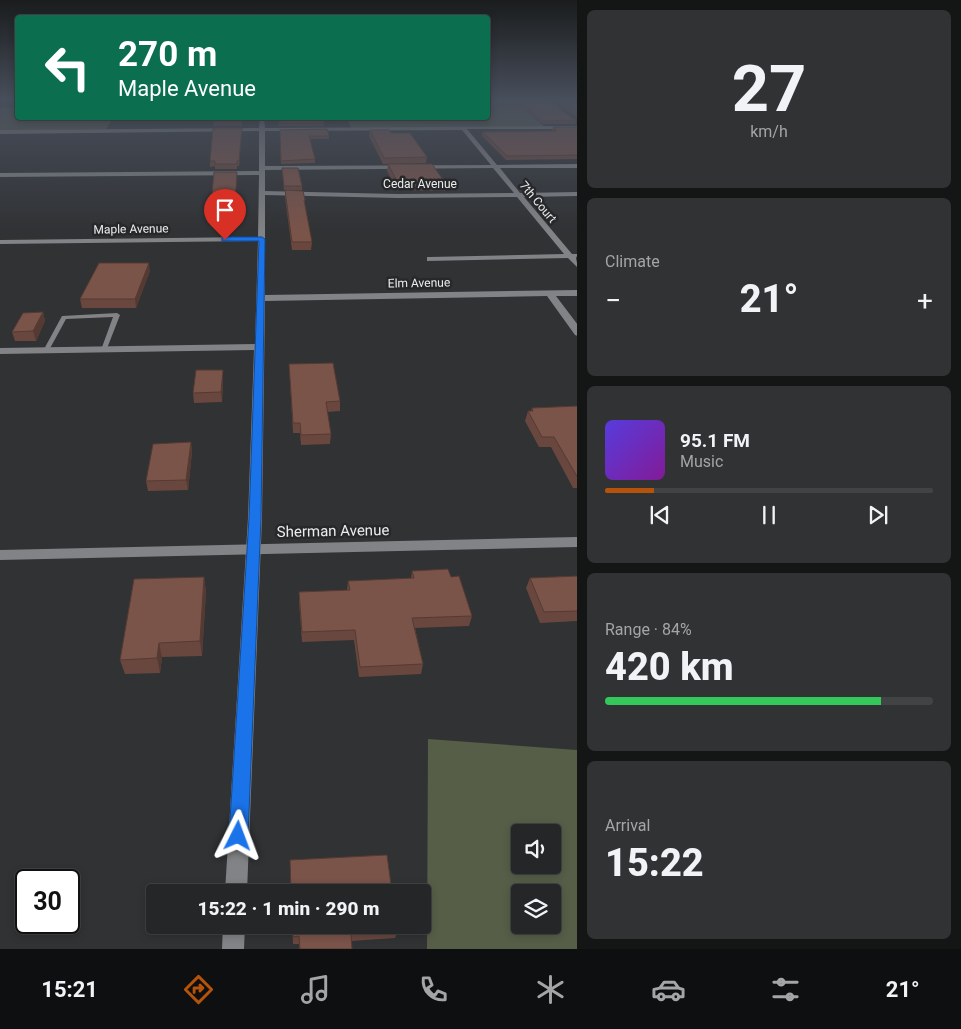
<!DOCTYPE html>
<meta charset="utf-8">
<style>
:root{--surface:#242627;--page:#303233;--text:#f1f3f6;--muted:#a3a5a7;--line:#414344;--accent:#b45309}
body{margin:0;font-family:Roboto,sans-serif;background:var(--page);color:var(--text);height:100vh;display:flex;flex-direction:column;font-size:19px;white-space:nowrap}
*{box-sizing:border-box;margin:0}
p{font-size:16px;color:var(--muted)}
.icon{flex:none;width:28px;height:28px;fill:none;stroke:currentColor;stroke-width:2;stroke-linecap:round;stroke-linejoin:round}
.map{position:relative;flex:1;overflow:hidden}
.details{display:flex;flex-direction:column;gap:10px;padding:10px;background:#141515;width:384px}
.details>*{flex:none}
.hud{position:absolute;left:15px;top:15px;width:475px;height:105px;border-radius:5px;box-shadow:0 2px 8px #0003,0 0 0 1px var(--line);background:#0b6e4f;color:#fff;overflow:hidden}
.controls{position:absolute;left:511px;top:824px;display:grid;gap:10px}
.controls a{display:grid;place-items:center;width:50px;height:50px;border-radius:5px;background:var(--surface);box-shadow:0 2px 8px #0003,0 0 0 1px var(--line);font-size:25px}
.speed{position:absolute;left:15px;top:869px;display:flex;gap:10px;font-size:25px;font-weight:700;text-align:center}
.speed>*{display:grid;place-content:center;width:65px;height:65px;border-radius:50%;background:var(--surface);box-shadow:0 2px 8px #0003,0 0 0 1px var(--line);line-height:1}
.speed .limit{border:2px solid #111;border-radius:8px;background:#fff;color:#111}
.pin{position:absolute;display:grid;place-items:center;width:42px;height:42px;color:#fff;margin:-51px -21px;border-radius:50% 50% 50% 0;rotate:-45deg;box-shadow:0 0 5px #0007}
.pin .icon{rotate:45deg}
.me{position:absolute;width:55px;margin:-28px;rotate:3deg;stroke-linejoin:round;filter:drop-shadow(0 0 4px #0008)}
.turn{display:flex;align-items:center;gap:18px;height:105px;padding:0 20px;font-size:22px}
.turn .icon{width:65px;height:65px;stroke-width:2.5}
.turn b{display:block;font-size:35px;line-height:42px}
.big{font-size:38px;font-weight:800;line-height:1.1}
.details .card{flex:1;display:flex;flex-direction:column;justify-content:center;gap:8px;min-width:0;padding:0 18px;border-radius:8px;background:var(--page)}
.details .dial{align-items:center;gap:0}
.dial b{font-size:65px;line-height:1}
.song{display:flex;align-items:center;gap:15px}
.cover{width:60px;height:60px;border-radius:8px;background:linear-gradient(135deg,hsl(250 70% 55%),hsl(290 70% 35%))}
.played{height:5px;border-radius:2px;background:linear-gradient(90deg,var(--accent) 15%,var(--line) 15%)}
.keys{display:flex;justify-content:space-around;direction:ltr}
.heat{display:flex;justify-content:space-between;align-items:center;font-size:28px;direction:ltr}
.charge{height:8px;border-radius:4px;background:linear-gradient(90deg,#34c759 84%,var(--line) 0)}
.trip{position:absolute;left:146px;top:884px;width:285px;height:50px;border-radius:5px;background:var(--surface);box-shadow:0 2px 8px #0003,0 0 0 1px var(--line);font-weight:800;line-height:50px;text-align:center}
.menu{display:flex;height:80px;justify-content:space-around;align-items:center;background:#0e0f10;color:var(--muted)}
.menu .icon{width:35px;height:35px}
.menu .selected{color:var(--accent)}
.menu b{font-size:22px;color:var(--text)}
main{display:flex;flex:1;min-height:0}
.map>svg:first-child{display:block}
.green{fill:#565e48;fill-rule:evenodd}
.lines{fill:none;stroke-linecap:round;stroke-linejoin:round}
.service{fill:#828386;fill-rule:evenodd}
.minor{fill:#828386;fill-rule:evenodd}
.tertiary{fill:#828386;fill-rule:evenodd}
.wall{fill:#69473f}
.shaded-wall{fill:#553a33}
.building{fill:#7a5349;stroke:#553a33}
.route{fill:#1a73e8;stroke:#114b97}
.labels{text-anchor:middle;stroke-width:5;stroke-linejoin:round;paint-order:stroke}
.far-street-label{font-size:12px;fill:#ebeced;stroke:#27282a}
.street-label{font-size:15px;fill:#ebeced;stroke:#27282a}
</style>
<main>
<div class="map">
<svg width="578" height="949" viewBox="0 0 578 949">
<rect width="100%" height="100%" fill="#303234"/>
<path class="green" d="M488,99H512L545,127L351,128L347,118H488Z
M0,108H17L18,118H113L106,129L0,131Z
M428,739L577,750V949H427ZM520,832H552V865H520ZM520,892H552V925H520Z"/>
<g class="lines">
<path class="service" d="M117,313L120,315L106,351L104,352L101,350L113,317L66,319L48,352H44L43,351L62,316Z"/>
<path class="minor" d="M546,101H550L568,115L564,116Z
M260,118H264L265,128L578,126V129H467L497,165L578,164V168H500L520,193L578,192V196L524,197L572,254H578L576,258L578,268L568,258L427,261V257H430L564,254L517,197L398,198L265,195V295L578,290V296H556L578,325V336L575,335L547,296L265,301L262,518L247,892H225L248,518L254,350L0,354V348L255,344L258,241L0,244V240L258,237L259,175L0,177V173L259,171V131L0,134V130L259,128ZM462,130L491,165L265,166V131ZM493,168L514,193L398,194L265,191V170Z
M223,925H245L244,949H222Z"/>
<path class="tertiary" d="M578,537V547L0,560V550Z"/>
</g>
<path class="wall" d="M509,99H578V118L551,99H546V101L576,120L575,124H543Z
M242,118V126H214L213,121Z
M279,118L324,123V126H279Z
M553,127H578V159L506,160L482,136L483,132L552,131Z
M280,130L329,136V139H310L315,159V163L281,164Z
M370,130L391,133L427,157L426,163L383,164L369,136Z
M242,133L239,166H237V169H215V166L210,167V161Z
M388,164L446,184L445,191L397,190L387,171Z
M282,168L302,186V190H284Z
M285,190L305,200V207L312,242L311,250H292L285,197Z
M150,271L136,308H82L80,299Z
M43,312L45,321L36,341H15L12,332Z
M289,364L340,401V411L327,412L331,434L330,444L301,445L300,433H293Z
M223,370V379L222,402L194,403L193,393Z
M578,406V488H573L551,447H539L525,421L528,411H531L532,408Z
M191,442L192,452L188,490L148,491L146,481Z
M412,571L451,577L472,616L469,626L415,628L423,664L421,674L359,677L354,640L302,642L299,602V592L347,590L348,581L411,578Z
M578,576V621L540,623L526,588L530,578Z
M204,577L206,592L202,656L162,657L160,673L125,674L120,660Z
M292,925H397L398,931L395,938L351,941L352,949H299V944H293Z"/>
<path class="shaded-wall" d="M242,128V133L239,166V160Z
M237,172L235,209L211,212V206Z
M149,263L150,271L136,308L135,299Z
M43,312L45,321L36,341L33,331Z
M223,370V379L222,402L221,392Z
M191,442L192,452L188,490L186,480Z
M204,577L206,592L202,656L200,641Z
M159,643L162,657L160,673L157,658Z"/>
<path class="building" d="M514,99H546V101L576,120L544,121Z
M556,99H578V114Z
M213,118H242V120L213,121Z
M279,118H323L324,123H279Z
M553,127H578V155L507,156L483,132L557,131Z
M213,128H242L239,160L237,161V164H215V161H210Z
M327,129L329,136H309L315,159L281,161L280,130Z
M370,130H389L391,133H410L427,157L384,158Z
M388,164H432L446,184L398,183Z
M282,168H298L302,186H284Z
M214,172H237L235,204L211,206Z
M285,190L303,191L305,200H304L312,242H292Z
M99,263H149L135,299H80Z
M43,312L33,331L12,332L23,313Z
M333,363L340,401L326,402L331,434L301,435L300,423H293L289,364Z
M196,370H223L221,392L193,393Z
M578,406V478L554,437H542L528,411H533L532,408Z
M191,442L186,480L146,481L153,444Z
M448,569L451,577L459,576L472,616L412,618L423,664L360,667L355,630L302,632L299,592L350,590L348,581L414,578L412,571Z
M578,576V611L544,612L530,578Z
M204,577L200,641L159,643L157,658L120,660L134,579Z
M387,855L392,892H291L290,860Z
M293,925H397L398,931L351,934L352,949H300L299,936L293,937Z"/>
<linearGradient id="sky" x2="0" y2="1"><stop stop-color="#1a1c1d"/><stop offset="0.43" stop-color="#484f5c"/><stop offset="1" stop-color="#484f5c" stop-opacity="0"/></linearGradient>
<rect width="578" height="232" fill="url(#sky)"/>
<path class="route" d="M225,237H262L265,239L261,518L248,836L245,843L238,845L232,843L229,836L249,518L259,241H222V238Z"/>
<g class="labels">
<g class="far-street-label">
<text x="420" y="188">Cedar Avenue</text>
<text transform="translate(538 202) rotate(50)" y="4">7th Court</text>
<text transform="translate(131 229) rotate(-1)" y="4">Maple Avenue</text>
<text transform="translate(419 283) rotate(-1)" y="4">Elm Avenue</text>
</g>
<g class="street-label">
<text transform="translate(333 531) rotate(-1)" y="5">Sherman Avenue</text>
</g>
</g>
</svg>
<div class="controls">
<a><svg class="icon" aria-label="sound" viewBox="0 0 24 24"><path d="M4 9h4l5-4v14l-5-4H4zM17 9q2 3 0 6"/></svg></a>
<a><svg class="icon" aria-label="layers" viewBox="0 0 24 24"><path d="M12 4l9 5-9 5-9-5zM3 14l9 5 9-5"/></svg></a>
</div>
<div class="speed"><div class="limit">30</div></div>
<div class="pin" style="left:225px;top:240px;background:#d93025"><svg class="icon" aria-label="arrive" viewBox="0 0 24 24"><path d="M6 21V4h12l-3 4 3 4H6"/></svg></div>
<svg class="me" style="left:238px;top:836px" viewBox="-20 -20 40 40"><path d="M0-17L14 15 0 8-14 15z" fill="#1a73e8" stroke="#fff" stroke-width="4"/></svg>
<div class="trip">15:22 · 1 min · 290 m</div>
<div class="hud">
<div class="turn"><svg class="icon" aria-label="left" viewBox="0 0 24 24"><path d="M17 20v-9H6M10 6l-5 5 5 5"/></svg><div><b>270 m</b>Maple Avenue</div></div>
</div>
</div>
<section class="details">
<div class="card dial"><b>27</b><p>km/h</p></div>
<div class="card"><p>Climate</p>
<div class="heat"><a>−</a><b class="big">21°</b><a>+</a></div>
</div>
<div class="card">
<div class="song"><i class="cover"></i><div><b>95.1 FM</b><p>Music</p></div></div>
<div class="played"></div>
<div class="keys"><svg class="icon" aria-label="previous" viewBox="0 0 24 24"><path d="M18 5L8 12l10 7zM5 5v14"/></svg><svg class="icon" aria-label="pause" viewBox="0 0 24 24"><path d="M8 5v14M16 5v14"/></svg><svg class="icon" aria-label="next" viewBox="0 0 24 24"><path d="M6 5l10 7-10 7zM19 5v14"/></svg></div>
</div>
<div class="card"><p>Range · 84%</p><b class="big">420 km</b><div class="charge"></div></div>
<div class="card"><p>Arrival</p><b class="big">15:22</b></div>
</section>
</main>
<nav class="menu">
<b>15:21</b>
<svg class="icon selected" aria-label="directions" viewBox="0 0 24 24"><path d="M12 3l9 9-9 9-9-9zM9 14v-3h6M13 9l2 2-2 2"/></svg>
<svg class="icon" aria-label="music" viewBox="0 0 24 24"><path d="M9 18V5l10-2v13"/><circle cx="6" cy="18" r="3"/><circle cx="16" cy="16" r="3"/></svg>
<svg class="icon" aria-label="phone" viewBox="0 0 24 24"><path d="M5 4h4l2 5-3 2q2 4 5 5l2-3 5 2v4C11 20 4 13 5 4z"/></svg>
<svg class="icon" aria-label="climate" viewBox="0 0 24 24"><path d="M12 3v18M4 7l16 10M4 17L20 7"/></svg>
<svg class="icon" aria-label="car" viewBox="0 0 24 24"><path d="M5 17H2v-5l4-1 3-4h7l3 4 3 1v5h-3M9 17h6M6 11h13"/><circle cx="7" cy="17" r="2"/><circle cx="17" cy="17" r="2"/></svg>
<svg class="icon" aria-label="filters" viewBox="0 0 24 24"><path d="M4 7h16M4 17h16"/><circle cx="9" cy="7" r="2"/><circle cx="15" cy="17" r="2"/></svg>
<b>21°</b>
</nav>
